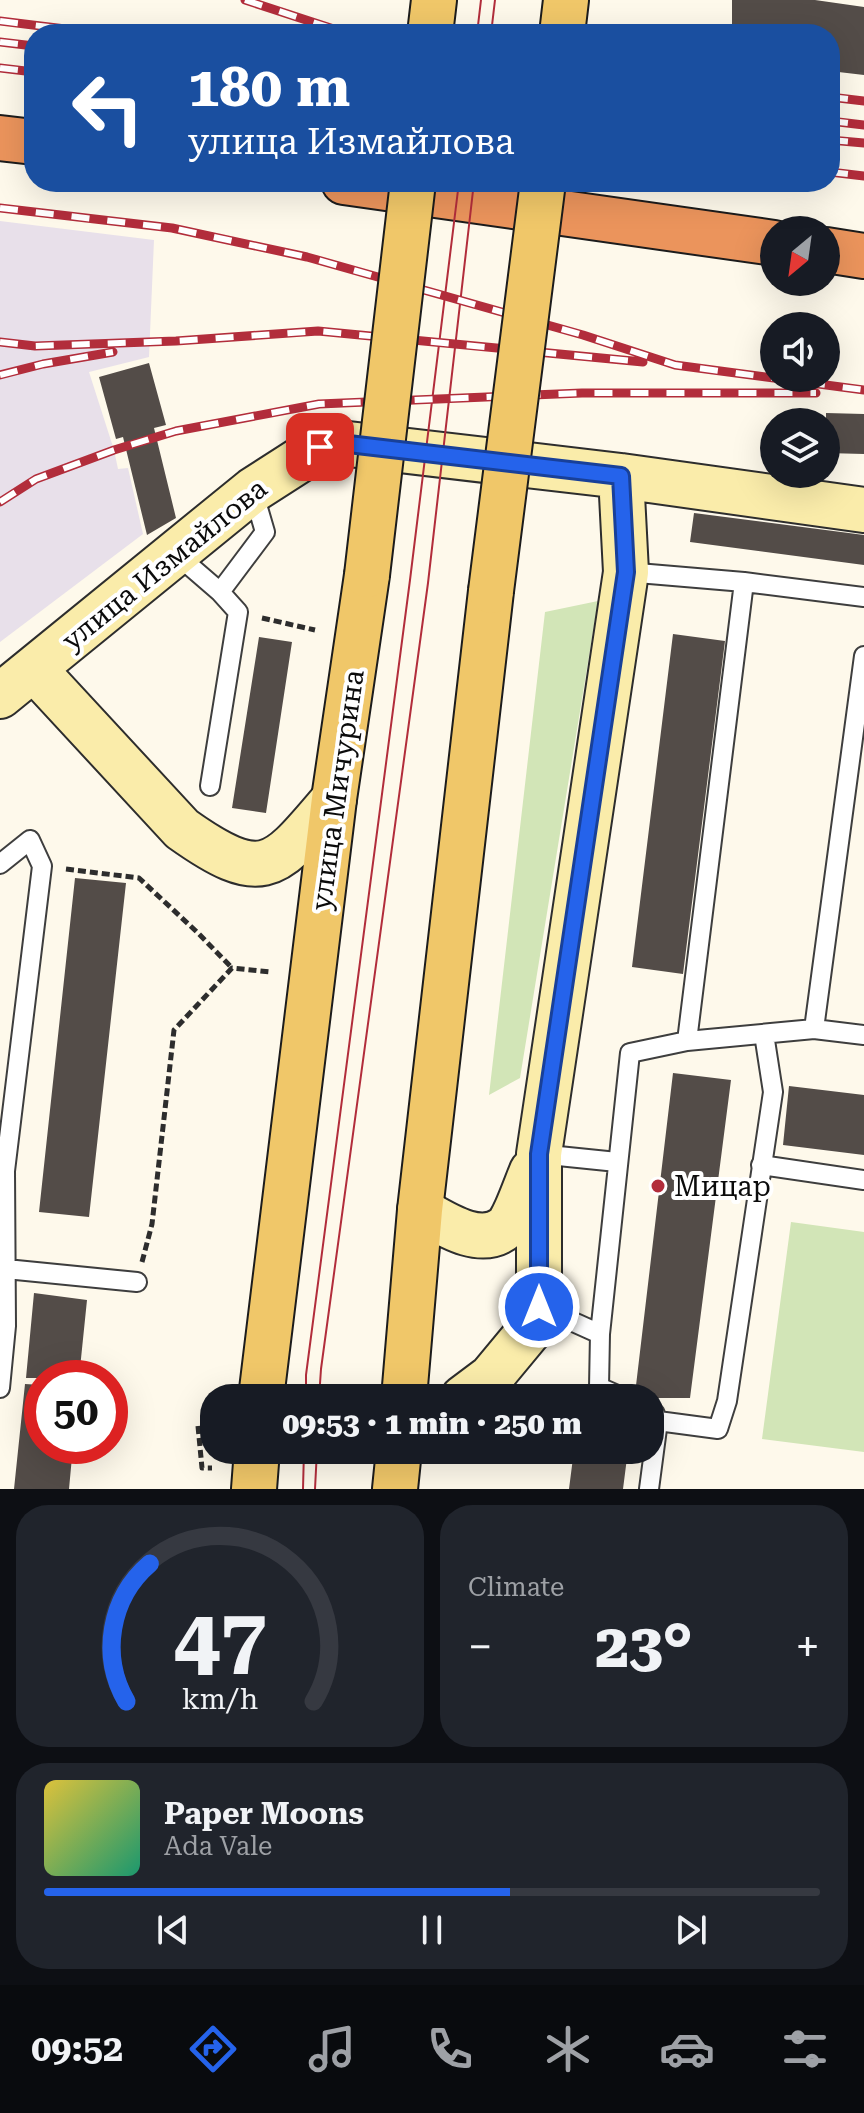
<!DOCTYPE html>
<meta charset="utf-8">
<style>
:root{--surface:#171b24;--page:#20242c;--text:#f1f3f6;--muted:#9ea1a6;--line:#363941;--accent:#2563eb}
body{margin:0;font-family:"Roboto Serif",serif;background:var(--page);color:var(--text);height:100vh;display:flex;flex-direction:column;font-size:30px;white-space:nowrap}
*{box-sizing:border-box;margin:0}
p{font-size:26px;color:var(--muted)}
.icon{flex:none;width:44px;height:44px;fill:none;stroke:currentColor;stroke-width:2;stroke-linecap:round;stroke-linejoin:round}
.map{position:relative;height:1489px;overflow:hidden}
.side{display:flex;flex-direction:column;gap:16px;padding:16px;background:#0d0f14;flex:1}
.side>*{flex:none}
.banner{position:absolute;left:24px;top:24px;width:816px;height:168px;border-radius:32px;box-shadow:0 8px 32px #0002;background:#1a4fa0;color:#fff;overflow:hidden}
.needle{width:52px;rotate:209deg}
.tools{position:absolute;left:760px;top:216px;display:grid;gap:16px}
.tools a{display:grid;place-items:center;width:80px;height:80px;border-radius:50%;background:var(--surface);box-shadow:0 8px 32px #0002;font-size:40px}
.speed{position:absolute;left:24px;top:1360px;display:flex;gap:16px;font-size:40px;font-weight:700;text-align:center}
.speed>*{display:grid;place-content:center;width:104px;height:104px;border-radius:50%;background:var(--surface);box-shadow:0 8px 32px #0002;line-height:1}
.speed .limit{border:12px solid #d22;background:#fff;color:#111}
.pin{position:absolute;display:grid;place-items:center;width:68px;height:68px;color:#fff;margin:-34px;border-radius:16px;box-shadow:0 4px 12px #0006}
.me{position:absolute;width:88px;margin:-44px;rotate:0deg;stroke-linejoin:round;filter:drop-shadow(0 0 6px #0008)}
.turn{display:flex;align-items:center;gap:28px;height:168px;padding:0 32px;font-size:36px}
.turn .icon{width:104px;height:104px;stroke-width:2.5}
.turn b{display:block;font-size:56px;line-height:68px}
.big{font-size:60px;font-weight:800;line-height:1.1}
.side .tile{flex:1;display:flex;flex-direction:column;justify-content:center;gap:12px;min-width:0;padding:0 28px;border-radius:32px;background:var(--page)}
.side .dial{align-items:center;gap:0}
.dial svg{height:208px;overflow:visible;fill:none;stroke:var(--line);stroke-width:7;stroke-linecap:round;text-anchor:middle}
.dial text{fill:var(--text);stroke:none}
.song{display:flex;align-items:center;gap:24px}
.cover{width:96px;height:96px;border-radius:12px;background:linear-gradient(135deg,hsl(50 70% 55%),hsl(160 70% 35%))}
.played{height:8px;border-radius:4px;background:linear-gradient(90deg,var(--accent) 60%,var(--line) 60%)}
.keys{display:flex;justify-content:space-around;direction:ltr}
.heat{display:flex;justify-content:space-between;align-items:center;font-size:44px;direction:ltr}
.side .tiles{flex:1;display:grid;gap:16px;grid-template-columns:1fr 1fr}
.tile:last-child{grid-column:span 2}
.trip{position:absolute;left:200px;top:1384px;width:464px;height:80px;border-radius:32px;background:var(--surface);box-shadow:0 8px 32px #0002;font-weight:800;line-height:80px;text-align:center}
.tab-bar{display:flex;height:128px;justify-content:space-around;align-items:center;background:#090b0e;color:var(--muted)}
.tab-bar .icon{width:56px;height:56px}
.tab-bar .selected{color:var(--accent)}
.tab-bar b{font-size:36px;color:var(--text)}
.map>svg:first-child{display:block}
.industrial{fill:#e8e0ea}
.green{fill:#d2e5b7}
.building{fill:#534c48}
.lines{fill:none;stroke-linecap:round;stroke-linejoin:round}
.lane-casing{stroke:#3e3e3e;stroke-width:22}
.secondary-casing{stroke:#2d2d2d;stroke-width:48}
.primary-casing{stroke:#1c1c1c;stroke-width:48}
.highway-casing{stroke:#1c1c1c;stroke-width:48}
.path{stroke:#2d2d2d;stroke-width:5;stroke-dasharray:8 4;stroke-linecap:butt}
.lane{stroke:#fff;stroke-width:18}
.secondary{stroke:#faecaa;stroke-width:44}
.primary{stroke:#f0c769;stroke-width:44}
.highway{stroke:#eb945c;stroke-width:44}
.tram{stroke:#b22d3b;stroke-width:2}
.rail-casing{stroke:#b22d3b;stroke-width:9}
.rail{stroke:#fff;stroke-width:6;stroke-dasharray:18;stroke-linecap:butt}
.primary-bridge-casing{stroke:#1c1c1c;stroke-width:48;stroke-linecap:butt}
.primary-bridge{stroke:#f0c769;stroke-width:44}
.route-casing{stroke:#184099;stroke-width:20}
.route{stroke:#2563eb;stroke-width:14}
.poi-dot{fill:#b22d3b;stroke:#fff;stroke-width:3}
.labels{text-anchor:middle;stroke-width:8;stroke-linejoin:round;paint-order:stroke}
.street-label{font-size:28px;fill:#0b0b0b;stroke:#fff}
.poi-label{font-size:28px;fill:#0b0b0b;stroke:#fff;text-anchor:start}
</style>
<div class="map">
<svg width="864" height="1489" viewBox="0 0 864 1489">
<rect width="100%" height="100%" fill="#fef9eb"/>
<path class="industrial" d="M0,221L154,240L149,357L89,372L114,450L118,469L128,468L143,534L0,642Z"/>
<path class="green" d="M598,601L520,1078L489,1095L545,612Z
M791,1222L864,1232V1452L762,1439Z"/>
<path class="building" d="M732,0H815L864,7V75L830,71V34H732Z
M149,363L166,425L154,428L176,518L147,535L123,437L116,439L99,377Z
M826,413L864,414V454L826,453Z
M694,513L864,535V565L690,542Z
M673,634L725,641L683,974L632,967Z
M259,637L292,642L266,813L232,808Z
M75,878L126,883L89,1217L39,1212Z
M673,1073L731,1080L690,1398H636L635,1394Z
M789,1086L864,1095V1155L783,1145Z
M34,1293L87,1300L79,1378H26Z
M25,1384L42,1385V1446H73L69,1489H14Z
M574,1450H628L623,1489H569Z"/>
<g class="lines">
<g class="lane-casing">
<path id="lane" d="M176,554L220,592L238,612L210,786
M626,572L744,582L864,597
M220,592L265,532L253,491
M0,864L30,840L42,866L5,1171
M814,1029L864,656
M687,1041L744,582
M539,1154L617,1162
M761,1165L864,1180
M0,1171H5L6,1326
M6,1269L137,1282
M540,1307L600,1334L630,1053L687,1041L814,1029L864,1035
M0,1325L6,1326L0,1388
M600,1334L599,1387L624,1398
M658,1421L718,1429L727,1401L773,1092L764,1034
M649,1489L658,1421L654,1412L650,1410"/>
</g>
<g class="secondary-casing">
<path id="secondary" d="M34,669L182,829C265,888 275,868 334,799
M0,696L253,490L320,447L340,443L621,476L864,510
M420,1210C443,1223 481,1249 506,1227C514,1221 527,1182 532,1171
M463,1398L491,1377L530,1330L539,1307V1154L626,572L621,476"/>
</g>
<g class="primary-casing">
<path id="primary" d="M430,34L434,0
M562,34L566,0
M261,1398L334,799L367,575
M404,1398L420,1210L491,591
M254,1489L257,1450
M395,1489L399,1450"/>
</g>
<g class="highway-casing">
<path id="highway" d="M0,138L34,142
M344,182L774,243
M826,250L864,256"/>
</g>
<path class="path" d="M262,618L315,630
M66,869L139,878L198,933L232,968
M142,1262L152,1224L174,1030L232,968L271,972
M198,1426L202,1468H212"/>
<use href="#lane" class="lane"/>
<use href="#secondary" class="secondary"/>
<use href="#primary" class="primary"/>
<use href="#highway" class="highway"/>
<path class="tram" d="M477,34L481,0
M491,34L495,0
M306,1398V1375L410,580L459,182
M319,1398L321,1369L428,583L474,182
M303,1489L304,1450
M315,1489L317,1450"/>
<g class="rail-casing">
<path id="rail" d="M245,0L349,34
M0,21L106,34
M0,42L34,46
M0,68L34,72
M830,97L864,101
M830,121L864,125
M830,140L864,143
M830,172L864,176
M0,208L172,228L307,257L583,335L675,365L864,390
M0,342L35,346L176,341L318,331L643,362
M0,375L43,364L113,352
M0,502L36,479L114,450L176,431L319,404L582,393H816"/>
</g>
<use href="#rail" class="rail"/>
<g class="primary-bridge-casing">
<path id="primary-bridge" d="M367,575L413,182
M491,591L543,182"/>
</g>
<use href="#primary-bridge" class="primary-bridge"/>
</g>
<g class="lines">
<g class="route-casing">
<path id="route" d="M320,447L340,443L621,476L626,572L539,1154V1307"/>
</g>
<use href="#route" class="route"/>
</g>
<circle class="poi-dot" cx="658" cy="1186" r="8"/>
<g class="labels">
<g class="street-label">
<text transform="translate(164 564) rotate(-39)" y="10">улица Измайлова</text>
<text transform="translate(337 790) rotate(-82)" y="10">улица Мичурина</text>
</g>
<g class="poi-label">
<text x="674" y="1196">Мицар</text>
</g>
</g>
</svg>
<div class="tools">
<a><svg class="needle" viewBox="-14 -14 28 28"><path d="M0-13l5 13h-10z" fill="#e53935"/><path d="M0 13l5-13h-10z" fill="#9ea1a6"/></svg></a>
<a><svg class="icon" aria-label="sound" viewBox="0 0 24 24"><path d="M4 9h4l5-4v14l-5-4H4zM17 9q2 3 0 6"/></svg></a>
<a><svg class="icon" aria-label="layers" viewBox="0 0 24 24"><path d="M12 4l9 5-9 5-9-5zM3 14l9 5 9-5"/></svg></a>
</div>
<div class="speed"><div class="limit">50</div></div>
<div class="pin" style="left:320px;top:447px;background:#d93025"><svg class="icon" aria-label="arrive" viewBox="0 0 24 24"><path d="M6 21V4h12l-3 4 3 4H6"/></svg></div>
<svg class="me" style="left:539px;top:1307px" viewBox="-20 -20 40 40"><circle r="17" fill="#2563eb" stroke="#fff" stroke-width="3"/><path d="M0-11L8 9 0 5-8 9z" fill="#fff"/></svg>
<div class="trip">09:53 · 1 min · 250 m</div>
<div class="banner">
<div class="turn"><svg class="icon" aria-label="left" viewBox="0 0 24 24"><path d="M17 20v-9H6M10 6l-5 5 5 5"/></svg><div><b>180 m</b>улица Измайлова</div></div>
</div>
</div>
<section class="side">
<div class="tiles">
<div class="tile dial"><svg viewBox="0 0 100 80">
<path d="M14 69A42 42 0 1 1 86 69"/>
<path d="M14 69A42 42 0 0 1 23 16" stroke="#2563eb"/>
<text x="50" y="56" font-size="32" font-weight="700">47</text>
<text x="50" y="72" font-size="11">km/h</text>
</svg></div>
<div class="tile"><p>Climate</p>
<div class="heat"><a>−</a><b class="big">23°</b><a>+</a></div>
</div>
<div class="tile">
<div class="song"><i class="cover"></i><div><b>Paper Moons</b><p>Ada Vale</p></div></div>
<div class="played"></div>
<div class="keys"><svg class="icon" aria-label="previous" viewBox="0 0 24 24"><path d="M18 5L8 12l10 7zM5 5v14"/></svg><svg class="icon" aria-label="pause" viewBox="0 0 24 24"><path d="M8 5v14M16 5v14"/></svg><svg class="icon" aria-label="next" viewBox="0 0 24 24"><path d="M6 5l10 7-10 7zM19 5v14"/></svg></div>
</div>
</div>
</section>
<nav class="tab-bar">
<b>09:52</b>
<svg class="icon selected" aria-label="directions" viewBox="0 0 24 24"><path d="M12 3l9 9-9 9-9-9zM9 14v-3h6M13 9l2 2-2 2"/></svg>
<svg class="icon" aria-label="music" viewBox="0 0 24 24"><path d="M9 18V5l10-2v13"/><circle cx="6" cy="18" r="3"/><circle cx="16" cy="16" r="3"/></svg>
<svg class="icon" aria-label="phone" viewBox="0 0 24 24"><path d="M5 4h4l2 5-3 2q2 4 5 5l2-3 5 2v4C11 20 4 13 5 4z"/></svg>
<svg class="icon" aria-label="climate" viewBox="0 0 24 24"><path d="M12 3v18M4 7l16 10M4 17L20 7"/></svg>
<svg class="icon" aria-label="car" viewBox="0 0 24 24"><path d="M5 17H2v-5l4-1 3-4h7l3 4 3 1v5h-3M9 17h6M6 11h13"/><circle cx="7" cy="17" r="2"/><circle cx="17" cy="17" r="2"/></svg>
<svg class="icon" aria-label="filters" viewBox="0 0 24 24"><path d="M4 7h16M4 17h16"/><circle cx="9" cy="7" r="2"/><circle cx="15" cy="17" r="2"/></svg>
</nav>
